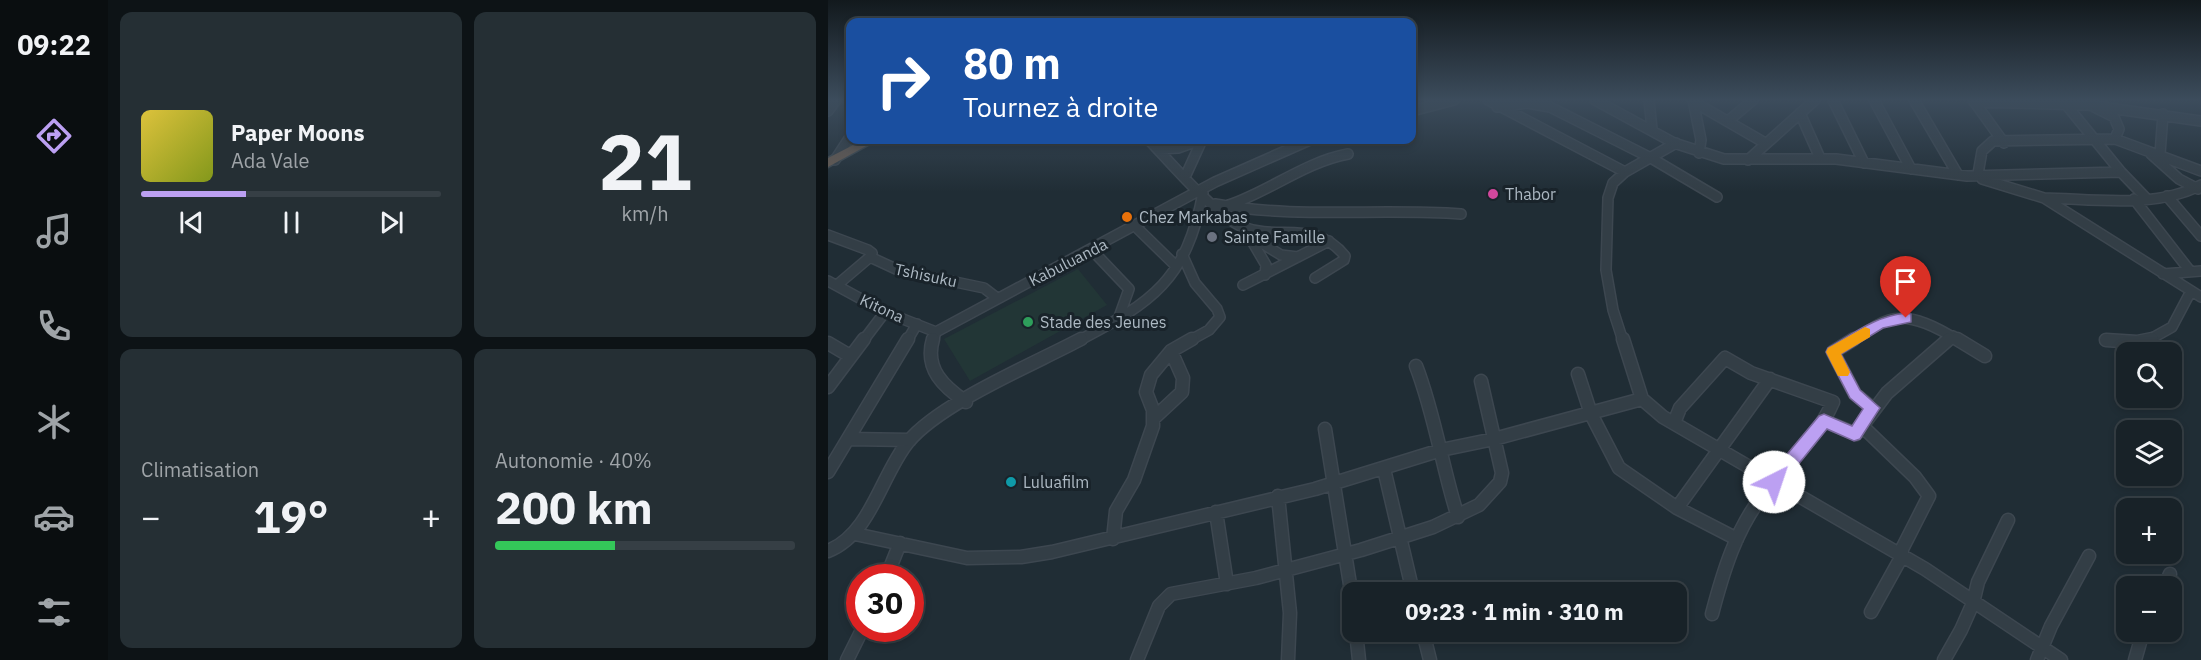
<!DOCTYPE html>
<html lang="fr">
<meta charset="utf-8">
<style>
:root{--surface:#182228;--page:#252f34;--text:#f1f3f6;--muted:#9fa4a8;--line:#363f45;--accent:#bca0f2}
body{margin:0;font-family:"IBM Plex Sans",sans-serif;background:var(--page);color:var(--text);height:100vh;display:flex;flex-direction:column;font-size:22px;white-space:nowrap}
*{box-sizing:border-box;margin:0}
p{font-size:20px;color:var(--muted)}
.icon{flex:none;width:33px;height:33px;fill:none;stroke:currentColor;stroke-width:2;stroke-linecap:round;stroke-linejoin:round}
.map{position:relative;flex:1;overflow:hidden}
.side{display:flex;flex-direction:column;gap:12px;padding:12px;background:#0d1316;width:720px}
.side>*{flex:none}
.top-card{position:absolute;left:18px;top:18px;width:570px;height:126px;border-radius:12px;box-shadow:0 3px 9px #0003,0 0 0 2px var(--line);background:#1a4fa0;color:#fff;overflow:hidden}
.tools{position:absolute;left:1288px;top:342px;display:grid;gap:12px}
.tools a{display:grid;place-items:center;width:66px;height:66px;border-radius:12px;background:var(--surface);box-shadow:0 3px 9px #0003,0 0 0 2px var(--line);font-size:30px}
.speed{position:absolute;left:18px;top:564px;display:flex;gap:12px;font-size:30px;font-weight:700;text-align:center}
.speed>*{display:grid;place-content:center;width:78px;height:78px;border-radius:50%;background:var(--surface);box-shadow:0 3px 9px #0003,0 0 0 2px var(--line);line-height:1}
.speed .limit{border:9px solid #d22;background:#fff;color:#111}
.pin{position:absolute;display:grid;place-items:center;width:51px;height:51px;color:#fff;margin:-62px -26px;border-radius:50% 50% 50% 0;rotate:-45deg;box-shadow:0 0 6px #0007}
.pin .icon{rotate:45deg}
.me{position:absolute;width:66px;margin:-33px;rotate:41deg;stroke-linejoin:round;filter:drop-shadow(0 0 4px #0008)}
.turn{display:flex;align-items:center;gap:21px;height:126px;padding:0 18px;font-size:27px}
.turn .icon{width:78px;height:78px;stroke-width:2.5}
.turn b{display:block;font-size:42px;line-height:51px}
.big{font-size:45px;font-weight:700;line-height:1.1}
.side .card{flex:1;display:flex;flex-direction:column;justify-content:center;gap:9px;min-width:0;padding:0 21px;border-radius:12px;background:var(--page)}
.side .dial{align-items:center;gap:0}
.dial b{font-size:78px;line-height:1}
.song{display:flex;align-items:center;gap:18px}
.cover{width:72px;height:72px;border-radius:9px;background:linear-gradient(135deg,hsl(50 70% 55%),hsl(70 70% 35%))}
.played{height:6px;border-radius:3px;background:linear-gradient(90deg,var(--accent) 35%,var(--line) 35%)}
.keys{display:flex;justify-content:space-around;direction:ltr}
.heat{display:flex;justify-content:space-between;align-items:center;font-size:33px;direction:ltr}
.charge{height:9px;border-radius:4px;background:linear-gradient(90deg,#34c759 40%,var(--line) 0)}
.side .tiles{flex:1;display:grid;gap:12px;grid-template-columns:repeat(2,1fr)}
.trip{position:absolute;left:514px;top:582px;width:345px;height:60px;border-radius:12px;background:var(--surface);box-shadow:0 3px 9px #0003,0 0 0 2px var(--line);font-weight:700;line-height:60px;text-align:center}
main{display:flex;flex:1;min-height:0}
.tab-bar{display:flex;flex-direction:column;width:108px;justify-content:space-around;align-items:center;background:#0a0e10;color:var(--muted)}
.tab-bar .icon{width:42px;height:42px}
.tab-bar .current{color:var(--accent)}
.tab-bar b{font-size:27px;color:var(--text)}
.map>svg:first-child{display:block}
.green{fill:#223636}
.lines{fill:none;stroke-linecap:round;stroke-linejoin:round}
.minor-far1-casing{stroke:#3d4750;stroke-width:12}
.minor-casing{stroke:#3d4750;stroke-width:15}
.highway-casing{stroke:#3e4950;stroke-width:3}
.minor-far1{stroke:#333e46;stroke-width:9}
.minor{stroke:#333e46;stroke-width:12}
.highway{fill:#6c5d51;fill-rule:evenodd}
.wall{fill:#3b4954}
.route{fill:#bca0f2;stroke:#7a689d;stroke-width:1.5}
.slow{fill:#f59e0b}
.hotel-dot{fill:#d1479c;stroke:#19232a;stroke-width:2}
.food-dot{fill:#e8710a;stroke:#19232a;stroke-width:2}
.worship-dot{fill:#6b7280;stroke:#19232a;stroke-width:2}
.leisure-dot{fill:#2e9e5b;stroke:#19232a;stroke-width:2}
.culture-dot{fill:#0f9aa8;stroke:#19232a;stroke-width:2}
.labels{text-anchor:middle;stroke-width:6;stroke-linejoin:round;paint-order:stroke}
.poi-label{font-size:16px;fill:#adb9c3;stroke:#19232a;text-anchor:start}
.street-label{font-size:16px;fill:#adb9c3;stroke:#19232a}
</style>
<main>
<nav class="tab-bar">
<b>09:22</b>
<svg class="icon current" aria-label="directions" viewBox="0 0 24 24"><path d="M12 3l9 9-9 9-9-9zM9 14v-3h6M13 9l2 2-2 2"/></svg>
<svg class="icon" aria-label="music" viewBox="0 0 24 24"><path d="M9 18V5l10-2v13"/><circle cx="6" cy="18" r="3"/><circle cx="16" cy="16" r="3"/></svg>
<svg class="icon" aria-label="phone" viewBox="0 0 24 24"><path d="M5 4h4l2 5-3 2q2 4 5 5l2-3 5 2v4C11 20 4 13 5 4z"/></svg>
<svg class="icon" aria-label="climate" viewBox="0 0 24 24"><path d="M12 3v18M4 7l16 10M4 17L20 7"/></svg>
<svg class="icon" aria-label="car" viewBox="0 0 24 24"><path d="M5 17H2v-5l4-1 3-4h7l3 4 3 1v5h-3M9 17h6M6 11h13"/><circle cx="7" cy="17" r="2"/><circle cx="17" cy="17" r="2"/></svg>
<svg class="icon" aria-label="filters" viewBox="0 0 24 24"><path d="M4 7h16M4 17h16"/><circle cx="9" cy="7" r="2"/><circle cx="15" cy="17" r="2"/></svg>
</nav>
<section class="side">
<div class="tiles">
<div class="card">
<div class="song"><i class="cover"></i><div><b>Paper Moons</b><p>Ada Vale</p></div></div>
<div class="played"></div>
<div class="keys"><svg class="icon" aria-label="previous" viewBox="0 0 24 24"><path d="M18 5L8 12l10 7zM5 5v14"/></svg><svg class="icon" aria-label="pause" viewBox="0 0 24 24"><path d="M8 5v14M16 5v14"/></svg><svg class="icon" aria-label="next" viewBox="0 0 24 24"><path d="M6 5l10 7-10 7zM19 5v14"/></svg></div>
</div>
<div class="card dial"><b>21</b><p>km/h</p></div>
<div class="card"><p>Climatisation</p>
<div class="heat"><a>−</a><b class="big">19°</b><a>+</a></div>
</div>
<div class="card"><p>Autonomie · 40%</p><b class="big">200 km</b><div class="charge"></div></div>
</div>
</section>
<div class="map">
<svg width="1373" height="660" viewBox="0 0 1373 660">
<rect width="100%" height="100%" fill="#202d35"/>
<path class="green" d="M250,269L279,305L142,381L116,339Z"/>
<g class="lines">
<g class="minor-far1-casing">
<path id="minor-far1" d="M660,100L797,172L785,183L780,198L778,270L785,310L795,341
M767,100L846,143L896,159H1008L1139,176L1293,172
M821,100L824,129
M865,100L873,140L871,153
M1005,100L1036,163
M1046,100L1083,169
M1086,100L1130,175
M1145,100L1176,143
M866,102L937,143
M1146,102L1260,105L1373,121
M1236,102L1293,172L1318,198
M669,107L699,103L722,107L823,158L889,197
M0,111L8,100
M584,111L626,100
M972,113L992,158
M900,121L925,100
M1287,139L1373,171
M321,140C342,162 389,217 415,227C452,241 487,219 517,256L516,260L487,278
M330,149L350,148L372,140
M1323,154L1351,179L1370,189
M1332,154L1335,114
M7,160L22,137
M920,160L987,100
M797,172L848,143
M1150,174L1154,151L1165,141L1287,139L1291,129L1286,117L1266,107
M358,175L374,140
M1154,179L1216,198L1373,297
M1339,196L1373,236
M1216,198C1266,199 1327,209 1373,185
M1306,199L1362,271
M387,204C469,219 551,208 633,214
M401,205C442,191 477,162 520,154
M308,227L348,266
M419,234L453,255L470,257
M0,235L40,250L44,253L42,257L70,270L156,288L169,298
M421,236L438,265L437,275
M264,250L301,289L291,317
M354,254L367,283L389,309L392,317L381,330L361,341
M1335,274L1373,271
M0,281L57,312L108,332
M9,285L42,257
M415,285L501,241
M108,332L387,182L482,140
M1278,340L1284,341
M35,341L57,312
M79,341L89,324
M105,341L108,332
M250,341C325,302 358,280 375,193
M1024,341C1035,334 1048,324 1061,320C1084,313 1112,329 1131,341
M1119,341L1125,336
M1319,341L1344,327L1363,291"/>
</g>
<g class="minor-casing">
<path id="minor" d="M105,339C96,369 116,387 138,402
M795,339L814,399L835,417L1097,569L1233,660
M1026,339L1005,352L1027,394L1044,408
M1129,339L1157,356
M1278,340L1309,342L1324,339
M0,343L22,356
M588,366C607,415 614,467 630,517
M750,374L763,414L791,468L849,508L909,539
M0,387L36,339
M326,418L354,392L355,378L343,351
M996,421L1028,434L1059,393L1121,339
M846,423L852,408L897,358L923,373L1005,402C989,439 959,463 935,495C908,529 895,572 884,614
M1033,425L1087,477L1101,496L1074,549V556L1043,612
M497,429L525,603
M21,439L82,440
M556,469L585,592
M0,472L80,339
M450,496L462,613L460,660
M849,508L942,379
M388,512L399,584
M27,534L139,558L193,557L224,552L487,489L613,450L666,439L814,399
M285,539L288,511L306,480L325,426V410L318,392L323,375L343,351L364,339
M0,551C43,534 53,475 80,442C112,403 206,364 253,339
M58,578L72,543
M1337,586L1342,574
M528,632L531,660
M595,632L602,660
M19,660L35,628
M309,660L331,606L343,594L428,578L533,550L605,527L651,505L672,482L674,473L653,381
M1116,660L1133,630L1145,603L1150,582L1180,520
M1209,660L1223,626L1261,556
M1307,660L1315,632"/>
</g>
<g class="highway-casing">
<path id="highway" d="M35,140H49L0,167V158Z"/>
</g>
<use href="#minor-far1" class="minor-far1"/>
<use href="#minor" class="minor"/>
<use href="#highway" class="highway"/>
</g>
<path class="wall" d="M436,140H448L446,145H437Z"/>
<linearGradient id="sky" x2="0" y2="1"><stop stop-color="#12191d"/><stop offset="0.52" stop-color="#3c4c5c"/><stop offset="1" stop-color="#3c4c5c" stop-opacity="0"/></linearGradient>
<rect width="1373" height="192" fill="url(#sky)"/>
<path class="route" d="M1078,313L1083,314V322L1055,328L1013,354L1032,390L1052,408L1032,439L1026,441L999,429L952,487L946,489L940,487L938,482L940,477L991,416L996,414L1024,426L1035,409L1022,398L998,352L1000,348C1026,333 1048,316 1078,313Z"/>
<path class="slow" d="M1037,327L1042,329V337L1013,354L1022,372L1020,376H1010L998,352L1000,348Z"/>
<circle class="hotel-dot" cx="665" cy="194" r="6"/>
<circle class="food-dot" cx="299" cy="217" r="6"/>
<circle class="worship-dot" cx="384" cy="237" r="6"/>
<circle class="leisure-dot" cx="200" cy="322" r="6"/>
<circle class="culture-dot" cx="183" cy="482" r="6"/>
<g class="labels">
<g class="poi-label">
<text x="677" y="200">Thabor</text>
<text x="311" y="223">Chez Markabas</text>
<text x="396" y="243">Sainte Famille</text>
<text x="212" y="328">Stade des Jeunes</text>
<text x="195" y="488">Luluafilm</text>
</g>
<g class="street-label">
<text transform="translate(240 262) rotate(-27)" y="6">Kabuluanda</text>
<text transform="translate(98 275) rotate(12)" y="6">Tshisuku</text>
<text transform="translate(54 308) rotate(25)" y="6">Kitona</text>
</g>
</g>
</svg>
<div class="tools">
<a><svg class="icon" aria-label="search" viewBox="0 0 24 24"><circle cx="10" cy="10" r="6"/><path d="M15 15l6 6"/></svg></a>
<a><svg class="icon" aria-label="layers" viewBox="0 0 24 24"><path d="M12 4l9 5-9 5-9-5zM3 14l9 5 9-5"/></svg></a>
<a>+</a>
<a>−</a>
</div>
<div class="speed"><div class="limit">30</div></div>
<div class="pin" style="left:1078px;top:318px;background:#d93025"><svg class="icon" aria-label="arrive" viewBox="0 0 24 24"><path d="M6 21V4h12l-3 4 3 4H6"/></svg></div>
<svg class="me" style="left:946px;top:482px" viewBox="-20 -20 40 40"><circle r="19" fill="#fff"/><path d="M0-13L10 11 0 6-10 11z" fill="#bca0f2"/></svg>
<div class="trip">09:23 · 1 min · 310 m</div>
<div class="top-card">
<div class="turn"><svg class="icon" aria-label="right" viewBox="0 0 24 24"><path d="M7 20v-9h11M14 6l5 5-5 5"/></svg><div><b>80 m</b>Tournez à droite</div></div>
</div>
</div>
</main>
